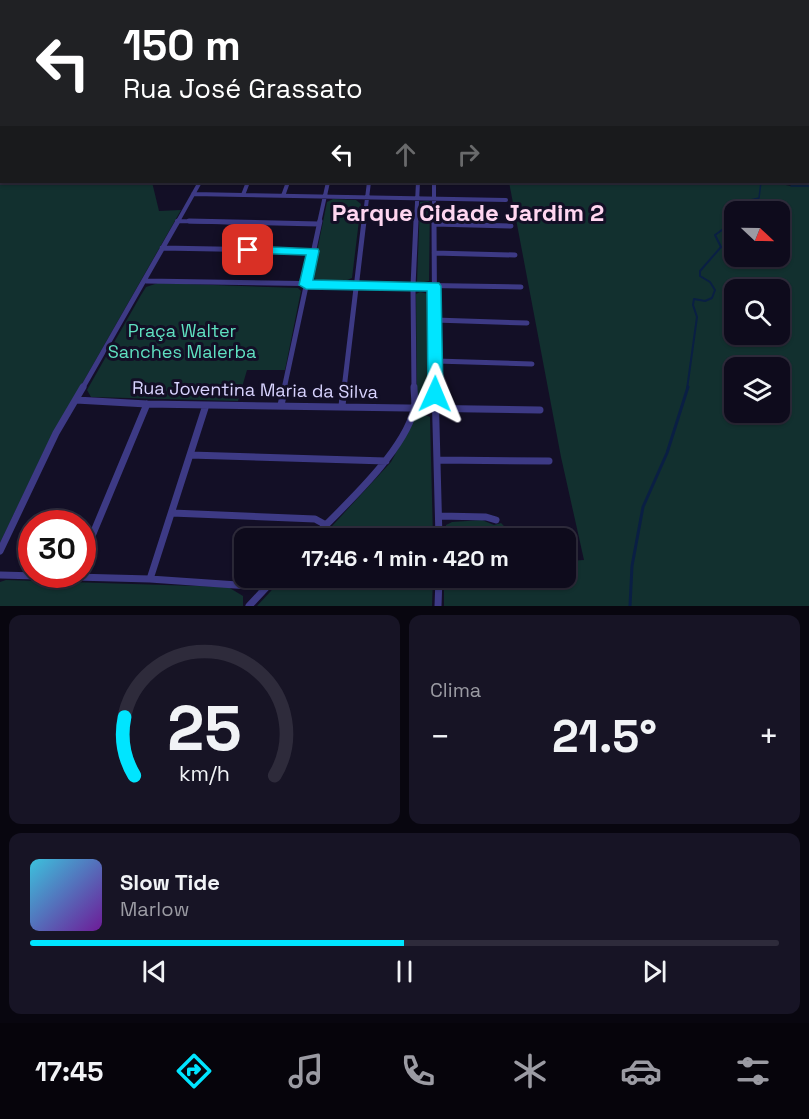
<!DOCTYPE html>
<html lang="pt">
<meta charset="utf-8">
<style>
:root{--surface:#0e0b1c;--page:#171425;--text:#f1f3f6;--muted:#9b9ba3;--line:#2e2b3b;--accent:#00e5ff}
body{margin:0;font-family:"Space Grotesk",sans-serif;background:var(--page);color:var(--text);height:100vh;display:flex;flex-direction:column;font-size:22px;white-space:nowrap}
*{box-sizing:border-box;margin:0}
p{font-size:20px;color:var(--muted)}
.icon{flex:none;width:33px;height:33px;fill:none;stroke:currentColor;stroke-width:2;stroke-linecap:round;stroke-linejoin:round}
.map{position:relative;height:606px;overflow:hidden}
.sheet{display:flex;flex-direction:column;gap:9px;padding:9px;background:#08060f;flex:1}
.sheet>*{flex:none}
.top-card{position:absolute;left:0px;top:0px;width:810px;height:183px;box-shadow:0 2px 4px #0004,0 0 0 2px var(--line);background:#202124;color:#fff;overflow:hidden}
.needle{width:39px;rotate:112deg}
.controls{position:absolute;left:724px;top:201px;display:grid;gap:12px}
.controls a{display:grid;place-items:center;width:66px;height:66px;border-radius:12px;background:var(--surface);box-shadow:0 2px 4px #0004,0 0 0 2px var(--line);font-size:30px}
.speed{position:absolute;left:18px;top:510px;display:flex;gap:12px;font-size:30px;font-weight:700;text-align:center}
.speed>*{display:grid;place-content:center;width:78px;height:78px;border-radius:50%;background:var(--surface);box-shadow:0 2px 4px #0004,0 0 0 2px var(--line);line-height:1}
.speed .limit{border:9px solid #d22;background:#fff;color:#111}
.pin{position:absolute;display:grid;place-items:center;width:51px;height:51px;color:#fff;margin:-26px;border-radius:12px;box-shadow:0 3px 9px #0006}
.me{position:absolute;width:66px;margin:-33px;rotate:1deg;stroke-linejoin:round;filter:drop-shadow(0 0 4px #0008)}
.turn{display:flex;align-items:center;gap:21px;height:126px;padding:0 24px;font-size:27px}
.turn .icon{width:78px;height:78px;stroke-width:2.5}
.turn b{display:block;font-size:42px;line-height:51px}
.lanes{display:flex;align-items:center;height:57px;padding:0 24px;background:#0003;justify-content:center;gap:30px;direction:ltr}
.lanes .off{opacity:.35}
.big{font-size:45px;font-weight:600;line-height:1.1}
.sheet .widget{flex:1;display:flex;flex-direction:column;justify-content:center;gap:9px;min-width:0;padding:0 21px;border-radius:12px;background:var(--page)}
.sheet .dial{align-items:center;gap:0}
.dial svg{height:156px;overflow:visible;fill:none;stroke:var(--line);stroke-width:7;stroke-linecap:round;text-anchor:middle}
.dial text{fill:var(--text);stroke:none}
.song{display:flex;align-items:center;gap:18px}
.cover{width:72px;height:72px;border-radius:9px;background:linear-gradient(135deg,hsl(190 70% 55%),hsl(280 70% 35%))}
.played{height:6px;border-radius:3px;background:linear-gradient(90deg,var(--accent) 50%,var(--line) 50%)}
.keys{display:flex;justify-content:space-around;direction:ltr}
.heat{display:flex;justify-content:space-between;align-items:center;font-size:33px;direction:ltr}
.sheet .tiles{flex:1;display:grid;gap:9px;grid-template-columns:1fr 1fr}
.widget:last-child{grid-column:span 2}
.trip{position:absolute;left:234px;top:528px;width:342px;height:60px;border-radius:12px;background:var(--surface);box-shadow:0 2px 4px #0004,0 0 0 2px var(--line);font-weight:600;line-height:60px;text-align:center}
.tab-bar{display:flex;height:96px;justify-content:space-around;align-items:center;background:#06040b;color:var(--muted)}
.tab-bar .icon{width:42px;height:42px}
.tab-bar .active{color:var(--accent)}
.tab-bar b{font-size:27px;color:var(--text)}
.map>svg:first-child{display:block}
.green{fill:#12302f;fill-rule:evenodd}
.lines{fill:none;stroke-linecap:round;stroke-linejoin:round}
.stream-far2{stroke:#0a1f44;stroke-width:1.5}
.stream-far1{stroke:#0a1f44;stroke-width:2}
.stream{stroke:#0a1f44;stroke-width:3}
.minor-far3{stroke:#3d3a85;stroke-width:3}
.minor-far2{stroke:#3d3a85;stroke-width:4}
.minor-far1{stroke:#3d3a85;stroke-width:5}
.minor{stroke:#3d3a85;stroke-width:7}
.secondary{fill:#6f6bff;fill-rule:evenodd}
.route{fill:#00e5ff;stroke:#0095a6;stroke-width:1.5}
.labels{text-anchor:middle;stroke-width:6;stroke-linejoin:round;paint-order:stroke}
.park-label{font-size:18px;fill:#5fe0c0;stroke:#130f26}
.street-label{font-size:18px;fill:#d9d4ff;stroke:#130f26}
.district-label{font-size:24px;font-weight:bold;fill:#ffd6f0;stroke:#130f26}
</style>
<div class="map">
<svg width="809" height="606" viewBox="0 0 809 606">
<rect width="100%" height="100%" fill="#130f26"/>
<path class="green" d="M0,67L2,182H152L159,211L181,210L45,449L0,543Z
M809,101V606H444V578H566V561L584,560L561,457L509,182H769L791,186L789,182H808ZM735,212H780V256H735ZM735,290H780V334H735ZM735,368H780V412H735Z
M333,199L356,200L361,204L352,278L345,281L316,280L312,276L327,202Z
M428,201L430,202L429,281L420,283L417,282L420,202Z
M158,283L298,288L301,291L285,370H247L238,401L91,397L87,390L141,295L146,287Z
M420,292L429,294L432,401L427,405L417,402L416,294Z
M422,414L430,417L433,538H321L391,462L415,417Z
M482,520L494,525L501,523L516,538H444L446,525L452,522Z
M283,578H433L432,606H257Z
M6,580L228,587L243,596V606H0V582Z"/>
<g class="lines">
<path class="stream-far2" d="M0,71L2,69
M791,186H809
M738,212L742,202L759,198L761,182
M733,223L731,216L735,212"/>
<path class="stream-far1" d="M687,389L697,317L693,305L694,299L705,301L712,298L715,290L710,282L700,276V271L721,247L715,235L722,230L735,227L733,221"/>
<path class="stream" d="M630,606L632,566L643,507L667,453L688,387"/>
<path class="minor-far3" d="M173,2H192"/>
<path class="minor-far2" d="M434,182V223
M193,194L506,200
M243,195L248,182
M283,196L288,182
M177,221L260,223
M177,223L200,182
M319,223L328,182
M364,223L369,182
M416,223L418,182"/>
<path class="minor-far1" d="M189,221L319,224
M434,221L435,389
M434,224L511,226
M162,248L313,251
M434,253L515,255
M146,281L521,287
M435,320L527,323
M436,361L532,364
M82,389L178,221
M284,389L320,221
M344,389L364,221
M414,389L413,286L416,221"/>
<path class="minor" d="M435,387L439,538
M76,400L147,404L540,410
M281,405L285,387
M342,406L344,387
M190,455L386,461
M437,460L549,461
M172,513L315,519L326,525
M440,516L486,517L496,520
M313,538C344,506 403,453 414,410C416,404 414,394 414,387
M0,551L56,433L83,387
M82,560L147,404
M0,575L150,579L265,587
M150,579L206,405
M249,606L275,578
M438,606L439,578"/>
<path class="secondary" d="M350,0H355L353,2H348Z
M808,80H809V82H808Z"/>
</g>
<path class="route" d="M248,246L318,249L319,251L313,280L439,283L441,286L443,394L441,398H430L428,394L427,291L306,289L299,285L306,255L244,253L242,250Z"/>
<g class="labels">
<g class="park-label">
<text x="182" y="337">Praça Walter<tspan x="182" dy="21">Sanches Malerba</tspan></text>
</g>
<g class="street-label">
<text transform="translate(255 390) rotate(1)" y="6">Rua Joventina Maria da Silva</text>
</g>
<g class="district-label">
<text x="468" y="221">Parque Cidade Jardim 2</text>
</g>
</g>
</svg>
<div class="controls">
<a><svg class="needle" viewBox="-14 -14 28 28"><path d="M0-13l5 13h-10z" fill="#e53935"/><path d="M0 13l5-13h-10z" fill="#9b9ba3"/></svg></a>
<a><svg class="icon" aria-label="search" viewBox="0 0 24 24"><circle cx="10" cy="10" r="6"/><path d="M15 15l6 6"/></svg></a>
<a><svg class="icon" aria-label="layers" viewBox="0 0 24 24"><path d="M12 4l9 5-9 5-9-5zM3 14l9 5 9-5"/></svg></a>
</div>
<div class="speed"><div class="limit">30</div></div>
<div class="pin" style="left:248px;top:250px;background:#d93025"><svg class="icon" aria-label="arrive" viewBox="0 0 24 24"><path d="M6 21V4h12l-3 4 3 4H6"/></svg></div>
<svg class="me" style="left:435px;top:394px" viewBox="-20 -20 40 40"><path d="M0-17L14 15 0 8-14 15z" fill="#00e5ff" stroke="#fff" stroke-width="4"/></svg>
<div class="trip">17:46 · 1 min · 420 m</div>
<div class="top-card">
<div class="turn"><svg class="icon" aria-label="left" viewBox="0 0 24 24"><path d="M17 20v-9H6M10 6l-5 5 5 5"/></svg><div><b>150 m</b>Rua José Grassato</div></div>
<div class="lanes"><svg class="icon" aria-label="left" viewBox="0 0 24 24"><path d="M17 20v-9H6M10 6l-5 5 5 5"/></svg><svg class="icon off" aria-label="ahead" viewBox="0 0 24 24"><path d="M12 20V5M6 11l6-6 6 6"/></svg><svg class="icon off" aria-label="right" viewBox="0 0 24 24"><path d="M7 20v-9h11M14 6l5 5-5 5"/></svg></div>
</div>
</div>
<section class="sheet">
<div class="tiles">
<div class="widget dial"><svg viewBox="0 0 100 80">
<path d="M14 69A42 42 0 1 1 86 69"/>
<path d="M14 69A42 42 0 0 1 9 39" stroke="#00e5ff"/>
<text x="50" y="56" font-size="32" font-weight="700">25</text>
<text x="50" y="72" font-size="11">km/h</text>
</svg></div>
<div class="widget"><p>Clima</p>
<div class="heat"><a>−</a><b class="big">21.5°</b><a>+</a></div>
</div>
<div class="widget">
<div class="song"><i class="cover"></i><div><b>Slow Tide</b><p>Marlow</p></div></div>
<div class="played"></div>
<div class="keys"><svg class="icon" aria-label="previous" viewBox="0 0 24 24"><path d="M18 5L8 12l10 7zM5 5v14"/></svg><svg class="icon" aria-label="pause" viewBox="0 0 24 24"><path d="M8 5v14M16 5v14"/></svg><svg class="icon" aria-label="next" viewBox="0 0 24 24"><path d="M6 5l10 7-10 7zM19 5v14"/></svg></div>
</div>
</div>
</section>
<nav class="tab-bar">
<b>17:45</b>
<svg class="icon active" aria-label="directions" viewBox="0 0 24 24"><path d="M12 3l9 9-9 9-9-9zM9 14v-3h6M13 9l2 2-2 2"/></svg>
<svg class="icon" aria-label="music" viewBox="0 0 24 24"><path d="M9 18V5l10-2v13"/><circle cx="6" cy="18" r="3"/><circle cx="16" cy="16" r="3"/></svg>
<svg class="icon" aria-label="phone" viewBox="0 0 24 24"><path d="M5 4h4l2 5-3 2q2 4 5 5l2-3 5 2v4C11 20 4 13 5 4z"/></svg>
<svg class="icon" aria-label="climate" viewBox="0 0 24 24"><path d="M12 3v18M4 7l16 10M4 17L20 7"/></svg>
<svg class="icon" aria-label="car" viewBox="0 0 24 24"><path d="M5 17H2v-5l4-1 3-4h7l3 4 3 1v5h-3M9 17h6M6 11h13"/><circle cx="7" cy="17" r="2"/><circle cx="17" cy="17" r="2"/></svg>
<svg class="icon" aria-label="filters" viewBox="0 0 24 24"><path d="M4 7h16M4 17h16"/><circle cx="9" cy="7" r="2"/><circle cx="15" cy="17" r="2"/></svg>
</nav>
